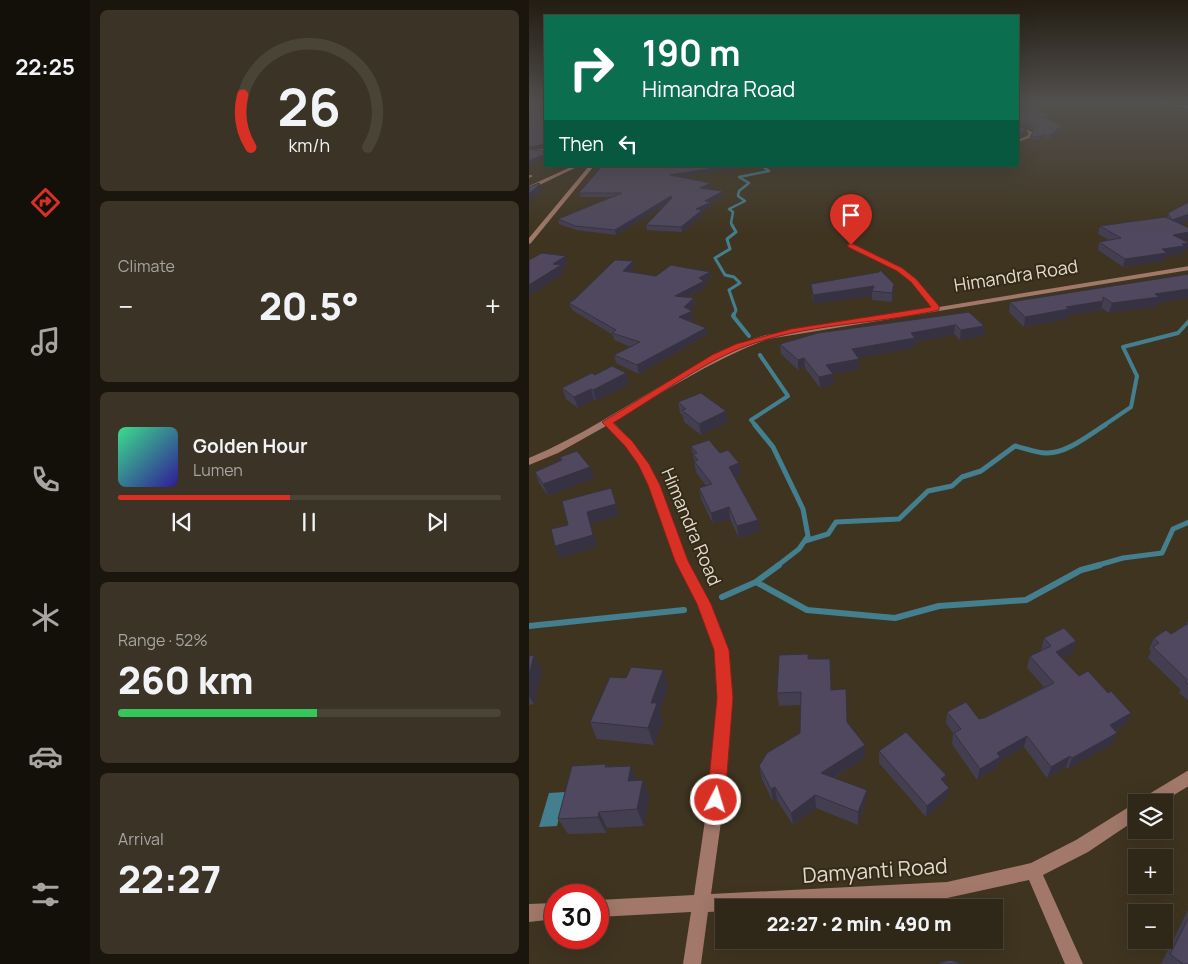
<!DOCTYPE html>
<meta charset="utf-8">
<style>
:root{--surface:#2f2718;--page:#3b3325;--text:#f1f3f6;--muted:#a7a5a2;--line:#4a4437;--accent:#d93025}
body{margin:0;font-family:Manrope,sans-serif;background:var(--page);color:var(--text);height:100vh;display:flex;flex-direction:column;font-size:19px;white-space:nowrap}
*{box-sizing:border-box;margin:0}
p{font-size:16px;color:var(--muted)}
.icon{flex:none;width:28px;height:28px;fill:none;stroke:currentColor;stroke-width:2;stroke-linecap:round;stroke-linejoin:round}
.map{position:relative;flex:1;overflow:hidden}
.drawer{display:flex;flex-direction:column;gap:10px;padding:10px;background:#1a150d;width:439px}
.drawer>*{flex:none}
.top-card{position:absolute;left:15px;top:15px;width:475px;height:152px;border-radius:0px;box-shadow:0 5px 20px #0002,0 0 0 1px var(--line);background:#0b6e4f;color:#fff;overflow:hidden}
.fabs{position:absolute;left:599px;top:794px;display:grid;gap:10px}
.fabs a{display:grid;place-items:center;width:45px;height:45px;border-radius:0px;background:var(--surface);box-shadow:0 5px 20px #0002,0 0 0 1px var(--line);font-size:25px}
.speed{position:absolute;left:15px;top:884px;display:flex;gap:10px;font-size:25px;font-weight:700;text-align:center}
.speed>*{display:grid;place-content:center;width:65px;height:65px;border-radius:50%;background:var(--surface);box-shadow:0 5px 20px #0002,0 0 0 1px var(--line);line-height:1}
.speed .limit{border:8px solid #d22;background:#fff;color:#111}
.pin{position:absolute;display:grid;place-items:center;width:42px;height:42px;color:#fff;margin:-51px -21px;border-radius:50% 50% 50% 0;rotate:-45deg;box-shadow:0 0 5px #0007}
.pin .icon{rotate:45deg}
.me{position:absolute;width:55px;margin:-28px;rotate:5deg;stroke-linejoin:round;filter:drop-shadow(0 0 4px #0008)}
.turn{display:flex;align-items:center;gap:18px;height:105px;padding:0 15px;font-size:22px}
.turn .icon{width:65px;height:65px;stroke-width:2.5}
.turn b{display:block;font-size:35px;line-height:42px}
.then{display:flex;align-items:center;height:48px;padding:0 15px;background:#0003;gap:10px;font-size:19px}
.big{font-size:38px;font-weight:800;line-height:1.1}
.drawer .widget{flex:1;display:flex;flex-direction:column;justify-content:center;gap:8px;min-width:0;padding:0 18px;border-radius:8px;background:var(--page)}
.drawer .dial{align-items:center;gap:0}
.dial svg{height:130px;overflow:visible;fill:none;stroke:var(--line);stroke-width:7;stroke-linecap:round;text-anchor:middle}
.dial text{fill:var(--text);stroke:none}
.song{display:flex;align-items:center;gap:15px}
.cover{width:60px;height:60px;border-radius:8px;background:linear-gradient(135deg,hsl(150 70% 55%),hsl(250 70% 35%))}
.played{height:5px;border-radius:2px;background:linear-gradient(90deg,var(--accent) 45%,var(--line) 45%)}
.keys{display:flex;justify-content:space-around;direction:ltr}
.heat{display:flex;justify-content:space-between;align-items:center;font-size:28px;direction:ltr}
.charge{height:8px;border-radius:4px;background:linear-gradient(90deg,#34c759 52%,var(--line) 0)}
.trip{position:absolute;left:186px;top:899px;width:288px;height:50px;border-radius:0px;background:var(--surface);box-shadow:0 5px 20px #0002,0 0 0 1px var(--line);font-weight:800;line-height:50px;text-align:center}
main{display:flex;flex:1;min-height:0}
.tabs{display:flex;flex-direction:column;width:90px;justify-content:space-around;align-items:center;background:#13100a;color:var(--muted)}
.tabs .icon{width:35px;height:35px}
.tabs .on{color:var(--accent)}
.tabs b{font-size:22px;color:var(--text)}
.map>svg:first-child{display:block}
.water{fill:#437f8e}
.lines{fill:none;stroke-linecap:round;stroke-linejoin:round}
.stream-far5{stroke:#437f8e;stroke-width:2}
.stream-far4{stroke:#437f8e;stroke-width:2.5}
.stream-far3{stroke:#437f8e;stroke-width:3}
.stream-far2{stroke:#437f8e;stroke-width:4}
.stream-far1{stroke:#437f8e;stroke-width:5}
.stream{stroke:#437f8e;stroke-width:6}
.service{fill:#a17869;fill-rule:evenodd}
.minor{fill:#a17869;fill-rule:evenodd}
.tertiary{fill:#a17869;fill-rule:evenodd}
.rail-casing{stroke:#928979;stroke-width:2}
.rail{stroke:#352a16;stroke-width:1;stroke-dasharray:4.5;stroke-linecap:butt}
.wall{fill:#443e51}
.shaded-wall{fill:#373242}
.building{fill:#4f485e;stroke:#373242}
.route{fill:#d93025;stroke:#8d1f18}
.labels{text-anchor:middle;stroke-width:4;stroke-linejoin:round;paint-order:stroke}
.street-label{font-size:18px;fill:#e1dace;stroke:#352a16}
.near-street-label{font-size:21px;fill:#e1dace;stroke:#352a16}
</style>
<main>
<nav class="tabs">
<b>22:25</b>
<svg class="icon on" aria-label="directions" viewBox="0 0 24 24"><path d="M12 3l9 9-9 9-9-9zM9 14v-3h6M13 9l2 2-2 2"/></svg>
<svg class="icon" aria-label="music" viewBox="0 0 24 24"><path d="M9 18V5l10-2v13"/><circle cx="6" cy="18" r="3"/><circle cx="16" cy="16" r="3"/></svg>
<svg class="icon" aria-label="phone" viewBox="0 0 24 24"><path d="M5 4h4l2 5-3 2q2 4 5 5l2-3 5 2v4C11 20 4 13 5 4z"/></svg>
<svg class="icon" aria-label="climate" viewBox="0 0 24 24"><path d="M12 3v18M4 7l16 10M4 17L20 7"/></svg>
<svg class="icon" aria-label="car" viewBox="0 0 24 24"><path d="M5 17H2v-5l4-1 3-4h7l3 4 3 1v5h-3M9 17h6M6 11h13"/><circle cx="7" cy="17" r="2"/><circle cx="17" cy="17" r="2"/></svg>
<svg class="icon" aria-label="filters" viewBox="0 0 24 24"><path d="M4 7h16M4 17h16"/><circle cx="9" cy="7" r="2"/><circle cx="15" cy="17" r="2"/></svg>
</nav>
<section class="drawer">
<div class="widget dial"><svg viewBox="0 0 100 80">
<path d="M14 69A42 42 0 1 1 86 69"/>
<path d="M14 69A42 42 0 0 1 9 37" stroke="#d93025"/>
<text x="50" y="56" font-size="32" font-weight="700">26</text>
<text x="50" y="72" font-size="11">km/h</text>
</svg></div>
<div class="widget"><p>Climate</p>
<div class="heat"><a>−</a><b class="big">20.5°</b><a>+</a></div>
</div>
<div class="widget">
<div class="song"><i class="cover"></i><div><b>Golden Hour</b><p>Lumen</p></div></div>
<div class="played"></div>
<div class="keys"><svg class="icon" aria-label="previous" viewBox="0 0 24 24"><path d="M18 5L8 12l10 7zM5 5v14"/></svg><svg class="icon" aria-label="pause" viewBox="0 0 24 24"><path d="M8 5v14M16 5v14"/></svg><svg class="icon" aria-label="next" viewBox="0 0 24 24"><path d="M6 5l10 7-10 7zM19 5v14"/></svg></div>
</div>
<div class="widget"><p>Range · 52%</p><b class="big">260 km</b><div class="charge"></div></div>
<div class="widget"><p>Arrival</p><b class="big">22:27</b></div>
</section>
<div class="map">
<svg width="660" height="964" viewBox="0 0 660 964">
<rect width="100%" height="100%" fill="#3f3420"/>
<path class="water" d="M36,792L28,826L10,827L20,793Z"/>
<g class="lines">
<path class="stream-far5" d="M603,100L614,103L625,102L660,107"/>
<path class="stream-far4" d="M204,227L202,223L204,212L200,209L216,201L209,196L210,191L220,183L210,177L240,171L233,166"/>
<path class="stream-far3" d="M203,225L207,232L198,239L201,249L186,258L196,275L205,277L211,283L200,290L207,310L205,315"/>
<path class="stream-far2" d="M205,314L204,316L220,336
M227,426L222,420L259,396L231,355
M574,426L602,407L608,376L594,347L649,333L660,321"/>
<path class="stream-far1" d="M226,425L244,447L274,509L279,536L270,549L248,566
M276,541L299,534L307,522L370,519L399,491L423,486L433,477L452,471L486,446C496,448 506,453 517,453C537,454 560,435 576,425
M566,566L594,558L633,553L644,529L660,522"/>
<path class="stream" d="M227,582L250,565
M193,597L227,582L278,610L366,618L410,606L497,600L552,570L571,565
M0,626L155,610"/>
<path class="service" d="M489,126L503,132V133L500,138L489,142V140L498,136L500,133L489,128Z"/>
<path class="minor" d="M10,100L9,101L0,103V101Z
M60,166H65L2,243L0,244V238Z
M0,175H2L4,176L0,178Z
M320,244H324L373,268L387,279L410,307L660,266V270L239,339C183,360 134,392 84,422L102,441L119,464L130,485L159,561L181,604L199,650L203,698L195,800L182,894L418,882L502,863L547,840L603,805L608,802V819L559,852L514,875L554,964H536L500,880L418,898L253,908H195V911L179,912L172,964H154L162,912L69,917V900L165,895L179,800L189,698L187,650L169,604L147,561L120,485L109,464L96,445L77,426L29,453L0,465V458C51,437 96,406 144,379C173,361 204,344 237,335L403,308L383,281L369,270L320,246Z
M660,770V786L633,802H613L615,797Z
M26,903V919L0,922V904Z"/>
<path class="tertiary" d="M44,166H50L0,190V186Z"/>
<g class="rail-casing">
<path id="rail" d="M0,151L16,150"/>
</g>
<use href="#rail" class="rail"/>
</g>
<path class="wall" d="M489,101L499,103V107L495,108L519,118L518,119L532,130L521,139L515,138L508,140L501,139L502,136L504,132V130L490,124Z
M73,166H212L205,169L153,177L182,183V187L179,189L194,195L182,203V207L173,211L174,215L153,232L118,230L117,225L139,203L87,235L47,230L30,224L29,219L82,197H51L50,193Z
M660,202V221L651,224L657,251L654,252L653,254L637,256L636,261L594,267L569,250L570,242L580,240L569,234L571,226L638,218L639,213Z
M105,268L101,272L127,276L181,272L182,279L175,282L176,288L159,297L165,298L166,305L161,310L164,319L160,321L177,328L178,335L110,374L87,363L85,355L102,347L85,340L84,335L43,310L40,303Z
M660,274V298L628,303L627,307L580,313L573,308L572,310L538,316V319L495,327L480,312L481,302Z
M282,284L365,292L363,302L343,300V296L284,304Z
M440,312L455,326L454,336L431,340L425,334V335L386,342L385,348L329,358L330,369L304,374L305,384L291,388L276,368L269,370L252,354L251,344Z
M97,373L100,384L67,401L65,399L49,408L37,399L33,388L66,375Z
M149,402L199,422L172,435L155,422L154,416L151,413Z
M162,446L191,453L210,463L212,475L206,477L231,531L210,538L201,519L184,524L172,499L170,488L177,486L167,472L165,461Z
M31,457L65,478L19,496L10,483L6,472L32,461Z
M660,620V701L650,693L652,690L619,658L622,651L620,649L625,638L642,634L657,624Z
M515,638L544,653L533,658L550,676L579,693L602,713L597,724L586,731L583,744L539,769L537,767L518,778L495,747L470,762L468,768L448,780L423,744L424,733L417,723L418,712L450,719L455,718L515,687L498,668L501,656L513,651L512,650Z
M279,654L280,659L302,690L318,722L336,745V758L305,778L337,803L329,825L287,808L264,825L248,800L244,802L233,779L230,766L271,733V705L250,706L248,693Z
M5,655L13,671L5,704L0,705V656Z
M139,687L131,711L134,721L125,745L68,739L61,722Z
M350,751L417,775L415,783L420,788L418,799L397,817L350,763Z
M77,764L78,767L108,780H114L120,796L115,826L78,828L77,833L39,834L29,819Z
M660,908V964H632Z"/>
<path class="shaded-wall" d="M499,103V107L489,109V105Z
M520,115L519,118L512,120L513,116Z
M533,126L532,130L521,139V135Z
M498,130L497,134L490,138V134Z
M516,134L515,138L508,140L509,137Z
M16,144V148L0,151V147Z
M16,154V159L0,166V161Z
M196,166H212L205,169L142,179L141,175Z
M182,183V187L172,192L171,188Z
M11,184L13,191L0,202V194Z
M194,191V195L182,203V207L173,211L174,215L153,232L152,227L167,209L176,201Z
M142,196L143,200L87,235L86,230Z
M660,214V221L641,228L643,220Z
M660,232V239L642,243L644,235Z
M660,243L657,251L654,252L653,254L637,256L636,261L594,267L596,259L653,244Z
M37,256L39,265L33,269L34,274L0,296V285L24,264Z
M104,261L105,268L96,278L94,271Z
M181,272L182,279L175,282L176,288L147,303L146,296L170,278Z
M365,284V292L363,302V293Z
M345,286L343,291V296L284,304V295Z
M660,289V298L628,303L627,307L580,313L583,303L626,294Z
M165,298L166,305L159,313L163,311L164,319L152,324L150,317L155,307Z
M574,301L572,310L538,316V319L495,327L496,317L537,307Z
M426,325L425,335L386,342L385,348L323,359V349L382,333Z
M455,326L454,336L431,340L432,330Z
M177,328L178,335L110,374L108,365Z
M275,358L276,368L269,370V360Z
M330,359V369L304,374L305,384L291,388L290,377L297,365Z
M97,373L100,384L67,401L64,390Z
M62,389L65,399L49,408L45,397Z
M197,411L199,422L172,435L170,424Z
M210,463L212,475L202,479L200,467Z
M61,467L65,478L19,496L14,484Z
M87,504L90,516L62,524L68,547L30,558L26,546L58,512Z
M200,507L201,519L184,524L182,513Z
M229,520L231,531L210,538L208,526Z
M547,641L544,653L524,663L527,652Z
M5,655L13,671L5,704L0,696V676Z
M134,670L139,687L131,711L134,721L125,745L119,728L122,703Z
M602,713L597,724L576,736L581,725Z
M588,733L583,744L539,769L543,758Z
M498,736L495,747L470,762L468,768L448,780L451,769L468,753Z
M336,745V758L293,785L292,773Z
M541,756L537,767L518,778L522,767Z
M102,766L109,783L99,781Z
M417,775L415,786L412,779Z
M114,780L120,796L115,826L108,809Z
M246,787L248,800L244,802L242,789Z
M420,788L418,799L397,817L398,806Z
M338,790L337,803L329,825V812Z
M286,795L287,808L264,825L262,813Z
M70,812L78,828L77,833L69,817Z"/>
<path class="building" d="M489,101L499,103L489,105Z
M16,105V144L0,147V108Z
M489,106L516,113L520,115L513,116L533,126L521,135L516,134L509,137L502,136L505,130L504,127L490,121L489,122Z
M489,126L498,130L490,134H489Z
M0,149L16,151V154L0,161Z
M73,166H196L141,175L182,183L171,188L194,191L176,201L182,202L167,209L173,210L152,227L117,225L143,198L142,196L86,230L46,226L29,219L93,193H50Z
M10,183L11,184L0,194V187Z
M660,202V214L643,220L660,228V232L644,235L660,243L653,244L656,246L633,249L638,253L596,259L570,242L592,238L571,226L636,217L643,220L639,213Z
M13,253L37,256L24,264L32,265L0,285V260Z
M86,260L104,261L94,271L127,276L142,265L181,272L170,278L175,281L146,296L165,298L155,307L163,311L150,317L177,328L108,365L85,355L111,342L83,333L87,330L40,303L46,299Z
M351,270L365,284L363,293L343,291L345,286L284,295L282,284L350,272Z
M660,274V289L626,294L630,297L583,303L574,297V301L537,307L540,309L496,317L481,302Z
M440,312L455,326L432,330L426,324V325L382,333L386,338L323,349L330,359L297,365L304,374L290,377L275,358L269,360L251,344L289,333Z
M83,366L97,373L64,390L62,389L45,397L33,388L63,373L66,375Z
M172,393L197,411L170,424L153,410L157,409L149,402Z
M180,440L191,453L199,450L210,463L200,467L229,520L208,526L200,507L182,513L170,488L183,484L165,461L169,460L164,454L168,453L162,446Z
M48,451L61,467L14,484L6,472L33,460L31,457Z
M82,488L87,504L58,512L64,535L26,546L22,529L39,525L33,501Z
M660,623V685L656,682L658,680L624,647L630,643L625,638L637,630L642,634Z
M535,628L547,641L527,652L550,676L559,671L579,693L582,691L602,713L581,725L588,733L543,758L541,756L522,767L498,736L468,753L471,757L451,769L425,733L432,729L418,712L437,702L450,719L455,718L525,683L501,656L522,646L515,638Z
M279,654V659H301L302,690L317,689L318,722L336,745L292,773L338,790L329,812L286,795L262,813L246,787L242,789L230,766L238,753L271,733L272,692L248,693L250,655Z
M5,655L0,676V656Z
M102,667L134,670L122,703H128L119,728L61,722L81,677L97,678Z
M377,732L417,775L412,779L420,788L398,806L350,751Z
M77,764L76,767L102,766L99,781L114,780L108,809L70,812L69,817L29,819L43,766Z
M660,917V964H654L641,954Z
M421,960L434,964H410V963Z"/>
<linearGradient id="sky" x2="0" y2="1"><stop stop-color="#231d12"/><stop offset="0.43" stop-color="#52504e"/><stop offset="1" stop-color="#52504e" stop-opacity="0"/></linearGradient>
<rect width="660" height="235" fill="url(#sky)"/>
<path class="route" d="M319,244H324L373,268L387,279L410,306V310C345,325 275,323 212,348C170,365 124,399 84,423L103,441L120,464L131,485L159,561L182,604L200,650L204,698L196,800L193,806L187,809L181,806L178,800L188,698L185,650L168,604L146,561L119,485L109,464L96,446L73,422L183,355L207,344L262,329L402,307L382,282L368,271L319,247Z"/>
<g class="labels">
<g class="street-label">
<text transform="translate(487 276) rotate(-9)" y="6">Himandra Road</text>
<text transform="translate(162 527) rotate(67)" y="6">Himandra Road</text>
</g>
<g class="near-street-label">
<text transform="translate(346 871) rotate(-4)" y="7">Damyanti Road</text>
</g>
</g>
</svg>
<div class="fabs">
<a><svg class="icon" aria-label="layers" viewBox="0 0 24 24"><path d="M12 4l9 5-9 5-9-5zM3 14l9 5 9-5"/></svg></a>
<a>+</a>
<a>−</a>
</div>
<div class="speed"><div class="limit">30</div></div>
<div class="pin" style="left:322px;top:245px;background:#d93025"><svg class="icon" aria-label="arrive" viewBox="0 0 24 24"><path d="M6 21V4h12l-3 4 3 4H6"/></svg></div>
<svg class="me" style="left:187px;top:800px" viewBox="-20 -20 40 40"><circle r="17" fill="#d93025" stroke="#fff" stroke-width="3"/><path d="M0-11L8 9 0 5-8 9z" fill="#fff"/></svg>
<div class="trip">22:27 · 2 min · 490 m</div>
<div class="top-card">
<div class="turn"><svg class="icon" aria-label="right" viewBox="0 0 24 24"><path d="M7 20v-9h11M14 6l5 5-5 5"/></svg><div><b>190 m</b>Himandra Road</div></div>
<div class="then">Then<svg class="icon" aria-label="left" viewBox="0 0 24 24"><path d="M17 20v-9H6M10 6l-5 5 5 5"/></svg></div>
</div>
</div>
</main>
